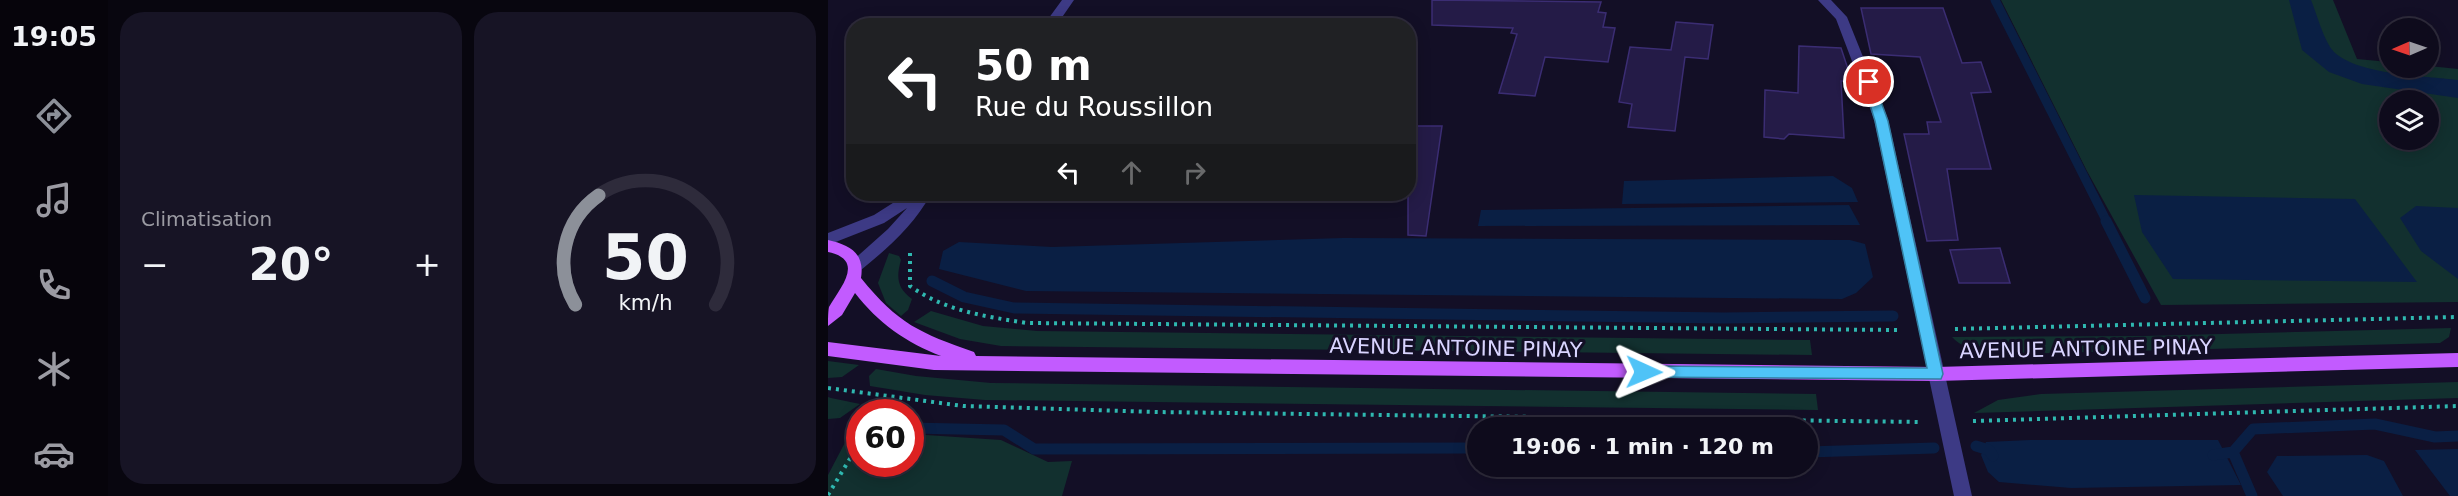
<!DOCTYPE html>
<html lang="fr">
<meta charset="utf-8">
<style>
:root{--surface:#0e0b1c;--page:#171425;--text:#f1f3f6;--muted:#9b9ba3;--line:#2e2b3b;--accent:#8c9099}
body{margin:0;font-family:"DejaVu Sans",sans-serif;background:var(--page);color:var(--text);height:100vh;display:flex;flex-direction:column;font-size:22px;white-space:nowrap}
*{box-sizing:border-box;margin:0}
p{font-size:20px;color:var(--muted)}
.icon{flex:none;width:33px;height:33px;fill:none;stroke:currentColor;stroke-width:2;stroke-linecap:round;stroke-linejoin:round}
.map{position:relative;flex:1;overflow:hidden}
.sheet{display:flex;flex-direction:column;gap:12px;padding:12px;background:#08060f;width:720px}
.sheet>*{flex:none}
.top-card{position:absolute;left:18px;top:18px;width:570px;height:183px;border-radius:24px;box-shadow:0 3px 15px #0003,0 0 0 2px var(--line);background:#202124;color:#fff;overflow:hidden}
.needle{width:39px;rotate:268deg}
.controls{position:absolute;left:1551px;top:18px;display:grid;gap:12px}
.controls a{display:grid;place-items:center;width:60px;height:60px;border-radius:50%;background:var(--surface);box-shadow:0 3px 15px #0003,0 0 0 2px var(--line);font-size:30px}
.speed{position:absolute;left:18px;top:399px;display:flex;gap:12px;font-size:30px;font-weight:700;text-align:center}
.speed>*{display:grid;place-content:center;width:78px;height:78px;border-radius:50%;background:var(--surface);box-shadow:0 3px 15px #0003,0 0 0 2px var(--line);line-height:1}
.speed .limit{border:9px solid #d22;background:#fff;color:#111}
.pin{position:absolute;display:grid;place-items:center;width:51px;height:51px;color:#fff;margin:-26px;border:3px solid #fff;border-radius:50%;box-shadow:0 2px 6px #0007}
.me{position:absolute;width:66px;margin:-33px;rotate:91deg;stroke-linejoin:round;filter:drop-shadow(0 0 4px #0008)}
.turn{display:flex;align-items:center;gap:21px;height:126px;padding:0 30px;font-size:27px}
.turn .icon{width:78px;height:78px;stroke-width:2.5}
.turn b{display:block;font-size:42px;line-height:51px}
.lanes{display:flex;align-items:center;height:57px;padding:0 30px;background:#0003;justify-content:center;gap:30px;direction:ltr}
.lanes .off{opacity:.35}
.big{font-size:45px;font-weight:700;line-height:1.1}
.sheet .tile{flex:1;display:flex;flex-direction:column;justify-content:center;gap:9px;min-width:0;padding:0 21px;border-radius:24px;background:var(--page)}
.sheet .dial{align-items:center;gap:0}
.dial svg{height:156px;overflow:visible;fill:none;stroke:var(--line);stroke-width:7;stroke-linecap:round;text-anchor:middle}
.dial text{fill:var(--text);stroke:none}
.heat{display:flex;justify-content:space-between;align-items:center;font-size:33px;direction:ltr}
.sheet .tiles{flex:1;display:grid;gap:12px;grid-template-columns:repeat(2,1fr)}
.trip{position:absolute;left:639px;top:417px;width:351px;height:60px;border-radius:30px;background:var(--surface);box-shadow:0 3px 15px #0003,0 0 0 2px var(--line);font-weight:700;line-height:60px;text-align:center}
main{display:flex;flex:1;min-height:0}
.dock{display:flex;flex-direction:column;width:108px;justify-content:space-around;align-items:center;background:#06040b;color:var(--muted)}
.dock .icon{width:42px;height:42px}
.dock .active{color:var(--accent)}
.dock b{font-size:27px;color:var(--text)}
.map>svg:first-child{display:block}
.green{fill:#12302f;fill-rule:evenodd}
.water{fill:#0a1f44}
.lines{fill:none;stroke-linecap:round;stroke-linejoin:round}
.stream-far1{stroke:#0a1f44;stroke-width:9}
.stream{stroke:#0a1f44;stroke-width:11}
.building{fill:#241b47;stroke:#3b2d73;stroke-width:1.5}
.path{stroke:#2fb8b0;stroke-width:4;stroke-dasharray:3 5;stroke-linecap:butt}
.minor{fill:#3d3a85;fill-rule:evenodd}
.major{fill:#c25bff;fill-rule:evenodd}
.route{fill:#4fc3f7;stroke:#337fa1;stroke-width:1.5}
.labels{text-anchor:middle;stroke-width:6;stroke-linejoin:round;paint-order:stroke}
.street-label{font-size:21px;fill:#d9d4ff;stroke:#130f26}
</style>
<main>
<nav class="dock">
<b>19:05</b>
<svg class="icon active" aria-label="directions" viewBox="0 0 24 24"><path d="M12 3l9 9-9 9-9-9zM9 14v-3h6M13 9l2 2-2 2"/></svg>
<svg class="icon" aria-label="music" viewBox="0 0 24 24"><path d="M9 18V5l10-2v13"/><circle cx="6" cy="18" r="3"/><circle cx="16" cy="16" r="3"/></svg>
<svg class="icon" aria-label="phone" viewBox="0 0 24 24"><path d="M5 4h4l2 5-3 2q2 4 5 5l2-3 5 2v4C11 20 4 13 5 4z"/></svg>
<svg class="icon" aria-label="climate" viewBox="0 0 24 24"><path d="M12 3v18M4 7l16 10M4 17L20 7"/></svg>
<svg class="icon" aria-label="car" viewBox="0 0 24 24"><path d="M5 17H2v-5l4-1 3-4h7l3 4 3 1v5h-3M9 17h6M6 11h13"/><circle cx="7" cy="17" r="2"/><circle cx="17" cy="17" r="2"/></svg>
</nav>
<section class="sheet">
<div class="tiles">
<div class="tile"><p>Climatisation</p>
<div class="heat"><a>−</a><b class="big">20°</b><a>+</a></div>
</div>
<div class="tile dial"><svg viewBox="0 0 100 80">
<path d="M14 69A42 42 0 1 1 86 69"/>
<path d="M14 69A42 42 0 0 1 26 13" stroke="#8c9099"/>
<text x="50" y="56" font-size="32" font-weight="700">50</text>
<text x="50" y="72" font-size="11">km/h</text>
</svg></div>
</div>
</section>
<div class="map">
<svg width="1630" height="496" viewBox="0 0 1630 496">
<rect width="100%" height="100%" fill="#130f26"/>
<path class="green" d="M1173,0H1505L1529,59L1561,62L1562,68L1601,66L1630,69V302L1333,305L1259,171ZM1562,100H1600V140H1562Z
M61,253L71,256L73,260C68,277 69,288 84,299L80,310L73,316L58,303L50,283Z
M103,311L155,326L209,331L982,340L984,355L173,346L132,339L86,322Z
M1623,328L1621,337L1612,343L1183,354C1162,353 1140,354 1124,337L1316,336Z
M0,361L31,365L14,377L0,378Z
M48,369L88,376L163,383L988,394L990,410L157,400L97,395L42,386L41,376Z
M1630,382V398L1146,413L1170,400L1213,394Z
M0,397L3,398L32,404L12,418L0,419Z
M23,431H31L32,464H82L83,434L173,440L220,462L244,461L234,496H0V475Z"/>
<path class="water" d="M1461,0H1483C1489,15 1494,34 1502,47C1520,75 1599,76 1630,80V98L1534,84L1501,72L1474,50Z
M1005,176L1024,188L1030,202L794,204L796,181Z
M1306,195L1527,199L1589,282L1345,279L1314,232Z
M1021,205L1032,225L650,226L653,210Z
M1588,206L1630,208V279L1593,251L1572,218Z
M515,238L1022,240L1037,244L1045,277L1028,293L1014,299L198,291L111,269L115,251L131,242L224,247Z
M1202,440H1390L1413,485L1243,488L1171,482L1160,472L1153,455L1158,442Z
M1630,449V496H1622L1587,450Z
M1539,455L1556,461L1575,496H1455L1439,472L1449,456Z"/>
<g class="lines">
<path class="stream-far1" d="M1167,0L1279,222"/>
<path class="stream" d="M1278,221L1317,298
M104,281L136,297L186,308L896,318L1065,316
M82,428L176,430L206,449L650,448
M1148,446L1161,450L1165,456
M980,452L1106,448
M1405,452L1424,496
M1385,455L1405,452L1425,429L1547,424L1607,437L1630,436"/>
</g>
<path class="building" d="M604,0L773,2L770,12L778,13L775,27L787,28L780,62L717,57L707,96L671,93L689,34L683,33L685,28L604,25Z
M1033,8H1115L1134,63L1153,62L1163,92L1143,93L1163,169H1119L1130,240L1099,241L1076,134H1101L1099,122H1113L1092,57L1043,54Z
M848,22L885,25L880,59L857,57L847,131L800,127L804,104L791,102L802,47L843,50Z
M971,46L1013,48L1024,81H1013L1016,138L961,134L956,139L936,137L937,90L970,93Z
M580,126H614L598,236L580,235Z
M1172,248L1182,283H1131L1122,250Z"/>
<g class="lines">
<path class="path" d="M82,253V286C117,311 156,316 198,323L1071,330
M1127,329L1630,317
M0,388L135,406L327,412L1092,422
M1145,421L1630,406
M0,495L32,442"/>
<path class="minor" d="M234,0H246L228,26H215Z
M990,0H1003L1019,17L1060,119L1144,496H1126L1046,119L1008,19Z
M79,194H103C86,225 60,248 33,270H23L20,266L23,262L60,229L79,208L56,223L0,245V233L46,215Z"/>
<path class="major" d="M0,240C22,245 37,253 33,278C70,324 92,333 146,352L148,356L1108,367L1630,353V367L1108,381L106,370L0,356V342L113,356C79,343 50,323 27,293L14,315L0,326C0,320 0,312 1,307C12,288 38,260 0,252Z"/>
</g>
<path class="route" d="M1041,78L1046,82L1060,121L1115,374L1113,379L811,377L809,372L816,366L1099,368L1047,121L1035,82Z"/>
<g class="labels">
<g class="street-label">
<text transform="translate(628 348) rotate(1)" y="7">AVENUE ANTOINE PINAY</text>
<text transform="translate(1258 349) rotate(-1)" y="7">AVENUE ANTOINE PINAY</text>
</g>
</g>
</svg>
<div class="controls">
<a><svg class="needle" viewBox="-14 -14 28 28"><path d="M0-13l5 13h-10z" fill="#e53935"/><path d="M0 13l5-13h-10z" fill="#9b9ba3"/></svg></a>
<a><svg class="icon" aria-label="layers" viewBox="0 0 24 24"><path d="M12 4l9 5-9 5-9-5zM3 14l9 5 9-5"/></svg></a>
</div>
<div class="speed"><div class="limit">60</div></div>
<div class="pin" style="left:1041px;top:82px;background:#d93025"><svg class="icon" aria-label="arrive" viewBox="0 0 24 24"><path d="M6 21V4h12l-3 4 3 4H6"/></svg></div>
<svg class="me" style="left:816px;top:372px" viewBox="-20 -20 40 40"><path d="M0-17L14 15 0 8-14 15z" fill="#4fc3f7" stroke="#fff" stroke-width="4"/></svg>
<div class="trip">19:06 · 1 min · 120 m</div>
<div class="top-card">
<div class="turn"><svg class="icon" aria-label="left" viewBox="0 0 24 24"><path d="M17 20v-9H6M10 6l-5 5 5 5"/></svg><div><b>50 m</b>Rue du Roussillon</div></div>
<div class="lanes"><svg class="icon" aria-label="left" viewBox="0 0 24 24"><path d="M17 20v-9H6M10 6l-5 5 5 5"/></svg><svg class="icon off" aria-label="ahead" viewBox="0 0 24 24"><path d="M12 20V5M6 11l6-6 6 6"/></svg><svg class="icon off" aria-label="right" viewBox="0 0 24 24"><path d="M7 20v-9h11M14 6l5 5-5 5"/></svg></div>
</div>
</div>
</main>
